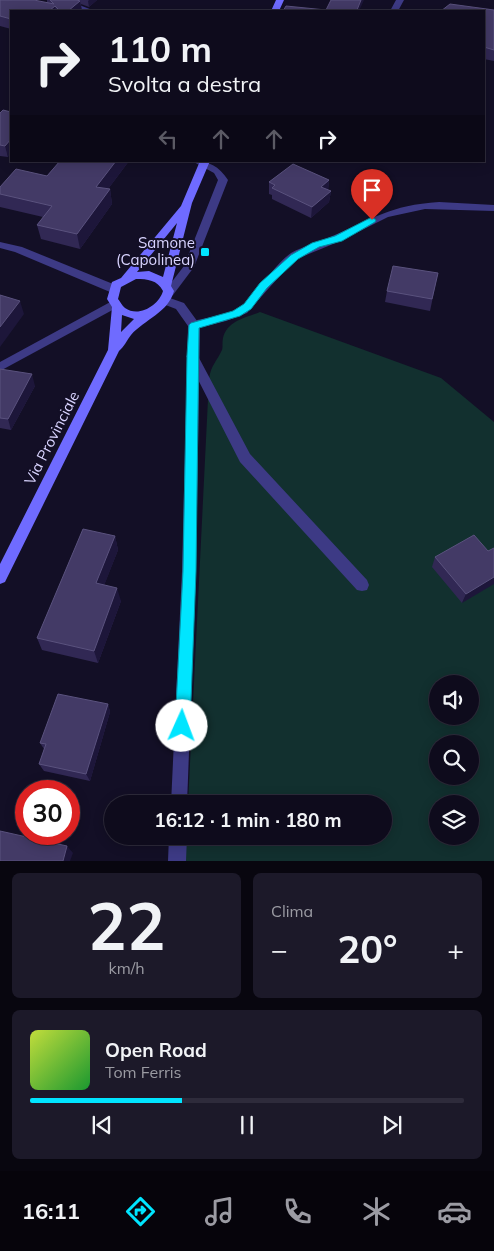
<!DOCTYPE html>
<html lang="it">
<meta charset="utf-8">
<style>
:root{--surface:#0e0b1c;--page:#1c1929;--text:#f1f3f6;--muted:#9b9ba3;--line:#2e2b3b;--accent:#00e5ff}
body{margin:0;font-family:Mulish,sans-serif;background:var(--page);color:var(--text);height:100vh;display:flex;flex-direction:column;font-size:19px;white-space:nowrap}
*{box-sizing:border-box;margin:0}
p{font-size:16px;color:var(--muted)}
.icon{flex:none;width:28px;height:28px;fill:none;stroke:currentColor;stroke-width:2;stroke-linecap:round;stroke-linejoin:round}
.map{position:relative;height:861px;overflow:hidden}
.side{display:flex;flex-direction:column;gap:12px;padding:12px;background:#08060f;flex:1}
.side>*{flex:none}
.banner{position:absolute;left:10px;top:10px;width:475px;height:152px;border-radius:0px;box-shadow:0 2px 12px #0003,0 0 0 1px var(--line);background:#0e0b1c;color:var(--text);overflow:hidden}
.buttons{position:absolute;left:429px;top:675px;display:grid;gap:10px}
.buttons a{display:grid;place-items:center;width:50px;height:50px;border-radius:50%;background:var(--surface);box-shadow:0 2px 12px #0003,0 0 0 1px var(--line);font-size:25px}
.speed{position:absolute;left:15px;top:780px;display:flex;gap:10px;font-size:25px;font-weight:700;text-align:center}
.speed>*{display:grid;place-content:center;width:65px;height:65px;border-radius:50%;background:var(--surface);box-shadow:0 2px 12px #0003,0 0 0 1px var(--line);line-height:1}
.speed .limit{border:8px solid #d22;background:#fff;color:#111}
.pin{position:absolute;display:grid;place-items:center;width:42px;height:42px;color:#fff;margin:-51px -21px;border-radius:50% 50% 50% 0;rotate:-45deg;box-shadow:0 0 5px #0007}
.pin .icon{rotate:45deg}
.me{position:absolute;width:55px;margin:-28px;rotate:2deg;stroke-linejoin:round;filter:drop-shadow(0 0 4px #0008)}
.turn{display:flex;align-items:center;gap:18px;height:105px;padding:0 15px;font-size:22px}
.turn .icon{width:65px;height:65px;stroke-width:2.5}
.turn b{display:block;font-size:35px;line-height:42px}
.lanes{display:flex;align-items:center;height:48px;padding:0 15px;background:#0003;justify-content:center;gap:25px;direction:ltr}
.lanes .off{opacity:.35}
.big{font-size:38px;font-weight:700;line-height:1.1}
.side .card{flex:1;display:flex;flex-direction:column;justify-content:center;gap:8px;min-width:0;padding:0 18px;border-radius:8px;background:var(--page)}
.side .dial{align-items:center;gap:0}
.dial b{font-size:65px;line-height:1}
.song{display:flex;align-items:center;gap:15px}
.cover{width:60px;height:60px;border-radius:8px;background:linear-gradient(135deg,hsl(70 70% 55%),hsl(130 70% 35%))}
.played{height:5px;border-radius:2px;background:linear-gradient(90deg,var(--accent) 35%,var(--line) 35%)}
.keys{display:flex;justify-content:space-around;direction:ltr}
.heat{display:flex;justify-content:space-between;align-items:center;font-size:28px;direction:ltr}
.side .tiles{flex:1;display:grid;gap:12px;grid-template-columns:1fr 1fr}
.card:last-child{grid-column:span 2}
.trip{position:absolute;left:104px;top:795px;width:288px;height:50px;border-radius:25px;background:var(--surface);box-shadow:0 2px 12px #0003,0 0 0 1px var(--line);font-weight:700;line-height:50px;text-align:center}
.tab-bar{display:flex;height:80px;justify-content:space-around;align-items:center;background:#06040b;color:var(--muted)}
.tab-bar .icon{width:35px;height:35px}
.tab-bar .selected{color:var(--accent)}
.tab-bar b{font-size:22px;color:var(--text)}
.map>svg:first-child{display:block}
.green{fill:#12302f;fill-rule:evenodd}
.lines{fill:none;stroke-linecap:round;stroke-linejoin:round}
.lane{fill:#3d3a85;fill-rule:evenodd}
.street{fill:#3d3a85;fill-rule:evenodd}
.secondary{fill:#6f6bff;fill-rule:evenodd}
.wall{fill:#312854}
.shaded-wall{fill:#1d163a}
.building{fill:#433a66;stroke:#5a527e}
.route{fill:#00e5ff;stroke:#0095a6}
.poi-dot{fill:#00e5ff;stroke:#130f26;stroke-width:2}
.labels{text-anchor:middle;stroke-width:4;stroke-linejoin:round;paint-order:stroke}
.poi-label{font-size:15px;fill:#d9d4ff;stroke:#130f26;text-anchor:end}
.street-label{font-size:15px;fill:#d9d4ff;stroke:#130f26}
</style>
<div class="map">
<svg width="494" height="861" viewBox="0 0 494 861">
<rect width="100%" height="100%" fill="#130f26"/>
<path class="green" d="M260,312L441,378L494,422V861H185L186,836H382V804H188L209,379C211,365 217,361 222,350C223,347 222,342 223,338C227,321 245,318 260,312ZM438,684H470V716H438ZM438,744H470V776H438ZM438,804H470V836H438Z"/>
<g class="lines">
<path class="lane" d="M192,161C209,161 219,166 228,180L194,267L173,295L169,296L164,292L184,266L218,180L214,173Z
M439,202L494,205V211L425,209L388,217L338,242L299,258L285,270L247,313L226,321L194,329L188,325L190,322C206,317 223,317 238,308C259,295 270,268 291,253C303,246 318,243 330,237C373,219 390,205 439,202Z
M0,242L22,247L118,286L119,289L114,293L110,292L15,252L0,248Z
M192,352L198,356L250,454L367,580L369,585L367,590L362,591L357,590L240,462L186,356Z"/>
<path class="street" d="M55,0H66L95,11H84Z
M396,0H404L398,11H390Z
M167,297L184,303L200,325L196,571L187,804H171L182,571L188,326L176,309L163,304L161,301Z
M114,300L120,304L118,307L0,371V362Z
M169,836H187L186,861H168Z"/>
<path class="secondary" d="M276,0H284L279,11H271Z
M200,161H210L192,203L171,286L174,291C168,313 145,319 131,335C127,340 124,347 119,351L5,582L0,584V564L108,350L112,307L107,299L112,282L121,278L181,206ZM177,223L163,277L149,271L137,272ZM136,279C148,279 157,280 163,291C159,305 139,318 125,308C122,306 120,301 118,299L121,287ZM122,315L134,319L121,332Z"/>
</g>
<path class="wall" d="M0,0L47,3V0H97L89,7L81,4L82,11H11V29L0,26Z
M484,11L494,23V61L484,59Z
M0,113L8,157L0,156Z
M60,161H129L108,189H110L112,204L80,249L41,239L37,225L43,217L0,207V187L47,176Z
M329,180L328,190L331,191L329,202L311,218L272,199V195L269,194V182Z
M438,273L430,311L385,302L387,291Z
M0,369L35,386L11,430L0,428Z
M115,536L118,550L104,585L121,601L98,663L42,650L37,638Z
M488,551L462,603L432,567L435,557Z
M108,704L110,712L90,781L44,771L39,764L44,749L40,743Z"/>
<path class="shaded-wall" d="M89,0H97L89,7L88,1Z
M361,0H364L359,11L357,10Z
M80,1L82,11H68Z
M55,6L56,11H49Z
M11,139V154L8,157L5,146Z
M116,161H129L99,201L96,187Z
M329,180L328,191L321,187Z
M110,189L112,204L80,249L77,234Z
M331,191L329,202L311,218L312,207Z
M20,301L24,314L0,347V327Z
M32,374L35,386L11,430L8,419Z
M115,536L118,550L100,596L96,583Z
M494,577V584L462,603L466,594Z
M117,588L121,601L98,663L94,651Z
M108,704L110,712L90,781L86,774Z
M67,846L73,853L70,861H63Z"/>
<path class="building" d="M0,0H34L54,4L50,0H77L80,1L68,11H60L55,6L49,11H11V19L0,16Z
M331,0H361L357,10L365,11H283L286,6L326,10Z
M450,4L494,10V50L484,47V11H441Z
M3,110L11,112V139L5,146L0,145V113Z
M60,161H116L96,187L110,189L77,234L37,225L52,206L0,194V187L16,169L47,176Z
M293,164L329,180L321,187L331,191L312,207L272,188L275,185L269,182Z
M393,266L438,273L432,299L387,291Z
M0,295L20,301L0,327Z
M0,369L32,374L8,419L0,418Z
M83,529L115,536L96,583L117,588L94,651L37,638Z
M474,535L488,551L494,548V577L466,594L435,557Z
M58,694L108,704L86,774L39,764L46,744L40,743Z
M0,831L67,846L63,861H0Z"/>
<path class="route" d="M372,217L376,220L375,222L342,241L319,247L298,259L267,288L251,309L240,316L199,328L196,571L190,726L188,731L182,733L177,731L175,726L183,571L187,355L189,325L191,323L233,311L244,304L260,283L291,255L312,243L335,236Z"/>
<rect class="poi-dot" x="200" y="247" width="10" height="10" rx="2.5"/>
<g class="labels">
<g class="poi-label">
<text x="195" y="248">Samone<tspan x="195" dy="17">(Capolinea)</tspan></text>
</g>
<g class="street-label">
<text transform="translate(52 438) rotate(-63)" y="5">Via Provinciale</text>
</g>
</g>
</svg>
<div class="buttons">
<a><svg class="icon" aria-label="sound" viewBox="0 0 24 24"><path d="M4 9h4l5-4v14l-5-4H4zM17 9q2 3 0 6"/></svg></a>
<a><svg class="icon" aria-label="search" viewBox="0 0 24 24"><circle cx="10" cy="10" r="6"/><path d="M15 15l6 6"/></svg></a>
<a><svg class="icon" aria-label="layers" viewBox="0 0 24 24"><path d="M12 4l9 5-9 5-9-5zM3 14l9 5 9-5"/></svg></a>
</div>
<div class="speed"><div class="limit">30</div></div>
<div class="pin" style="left:372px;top:220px;background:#d93025"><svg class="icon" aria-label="arrive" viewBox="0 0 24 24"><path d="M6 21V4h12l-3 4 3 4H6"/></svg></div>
<svg class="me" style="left:182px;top:726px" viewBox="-20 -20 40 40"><circle r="19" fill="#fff"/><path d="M0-13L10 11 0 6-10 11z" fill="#00e5ff"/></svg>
<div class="trip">16:12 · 1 min · 180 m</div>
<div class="banner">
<div class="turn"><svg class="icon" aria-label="right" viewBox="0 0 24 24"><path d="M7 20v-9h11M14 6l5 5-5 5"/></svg><div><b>110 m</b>Svolta a destra</div></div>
<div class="lanes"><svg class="icon off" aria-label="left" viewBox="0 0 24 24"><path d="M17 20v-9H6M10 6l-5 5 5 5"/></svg><svg class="icon off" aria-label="ahead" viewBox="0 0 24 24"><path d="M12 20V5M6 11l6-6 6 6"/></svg><svg class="icon off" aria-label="ahead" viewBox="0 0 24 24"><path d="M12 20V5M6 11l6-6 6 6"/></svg><svg class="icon" aria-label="right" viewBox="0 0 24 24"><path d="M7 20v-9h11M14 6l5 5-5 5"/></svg></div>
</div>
</div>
<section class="side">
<div class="tiles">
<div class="card dial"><b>22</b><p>km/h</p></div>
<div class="card"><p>Clima</p>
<div class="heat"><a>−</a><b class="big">20°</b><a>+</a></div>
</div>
<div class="card">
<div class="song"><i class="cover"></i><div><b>Open Road</b><p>Tom Ferris</p></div></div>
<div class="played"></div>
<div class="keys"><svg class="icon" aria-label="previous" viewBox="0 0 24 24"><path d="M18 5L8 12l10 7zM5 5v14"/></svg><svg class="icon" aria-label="pause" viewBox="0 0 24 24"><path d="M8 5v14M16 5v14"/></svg><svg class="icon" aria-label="next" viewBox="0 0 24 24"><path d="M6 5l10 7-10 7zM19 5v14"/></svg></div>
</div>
</div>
</section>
<nav class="tab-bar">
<b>16:11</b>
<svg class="icon selected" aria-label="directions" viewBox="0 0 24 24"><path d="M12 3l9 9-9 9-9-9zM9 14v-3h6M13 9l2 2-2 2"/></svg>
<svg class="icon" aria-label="music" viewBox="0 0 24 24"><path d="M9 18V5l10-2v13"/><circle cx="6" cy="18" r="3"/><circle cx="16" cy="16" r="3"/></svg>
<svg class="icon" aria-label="phone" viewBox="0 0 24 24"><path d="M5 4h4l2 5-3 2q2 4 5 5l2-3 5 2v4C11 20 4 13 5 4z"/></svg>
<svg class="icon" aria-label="climate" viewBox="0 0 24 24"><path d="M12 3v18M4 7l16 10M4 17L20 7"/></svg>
<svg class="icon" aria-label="car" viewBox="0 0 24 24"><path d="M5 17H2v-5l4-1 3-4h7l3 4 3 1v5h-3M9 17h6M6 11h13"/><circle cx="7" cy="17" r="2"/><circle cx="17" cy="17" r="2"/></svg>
</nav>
